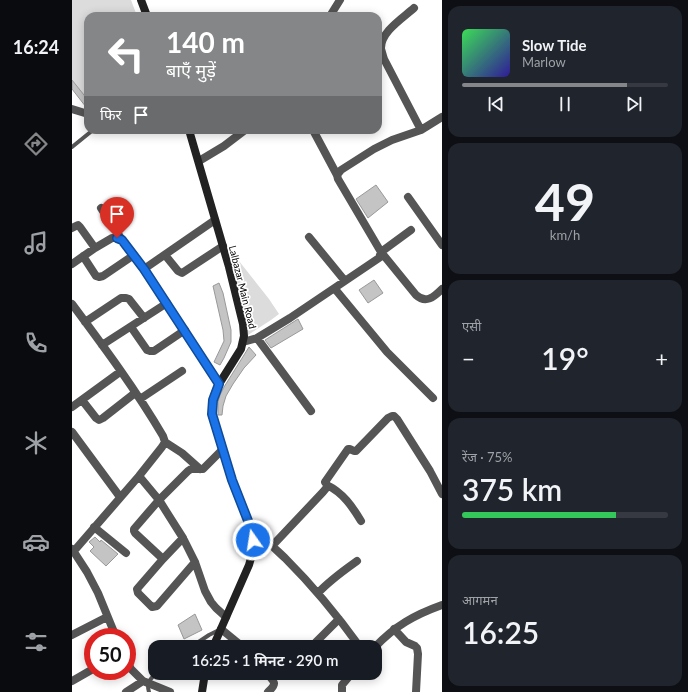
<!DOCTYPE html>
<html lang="hi">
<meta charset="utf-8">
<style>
:root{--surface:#171b24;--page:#20242c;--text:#f1f3f6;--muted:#9ea1a6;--line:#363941;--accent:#858687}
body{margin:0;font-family:Lato,"Noto Sans Devanagari",sans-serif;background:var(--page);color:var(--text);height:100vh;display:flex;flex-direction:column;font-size:15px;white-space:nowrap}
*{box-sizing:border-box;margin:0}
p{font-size:13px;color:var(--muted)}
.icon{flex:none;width:22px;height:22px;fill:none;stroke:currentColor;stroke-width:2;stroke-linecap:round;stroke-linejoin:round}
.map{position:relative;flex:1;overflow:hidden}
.sheet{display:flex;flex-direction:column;gap:6px;padding:6px;background:#0d0f14;width:246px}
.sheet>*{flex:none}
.hud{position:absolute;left:12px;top:12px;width:298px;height:122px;border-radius:12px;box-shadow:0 2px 10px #0003;background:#858687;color:#fff;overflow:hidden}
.speed{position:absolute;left:12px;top:628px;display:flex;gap:8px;font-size:20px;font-weight:700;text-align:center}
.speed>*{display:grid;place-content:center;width:52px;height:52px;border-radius:50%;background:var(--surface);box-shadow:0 2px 10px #0003;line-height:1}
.speed .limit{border:6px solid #d22;background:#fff;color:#111}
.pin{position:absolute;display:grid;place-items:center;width:34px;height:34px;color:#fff;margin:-41px -17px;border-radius:50% 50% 50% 0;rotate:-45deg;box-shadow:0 0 4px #0007}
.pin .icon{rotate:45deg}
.me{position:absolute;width:44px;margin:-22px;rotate:347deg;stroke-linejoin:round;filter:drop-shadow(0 0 3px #0008)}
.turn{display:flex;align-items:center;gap:14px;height:84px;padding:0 16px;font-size:18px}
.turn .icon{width:52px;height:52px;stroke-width:2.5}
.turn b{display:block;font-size:28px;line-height:34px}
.then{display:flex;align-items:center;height:38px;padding:0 16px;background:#0003;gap:8px;font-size:15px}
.big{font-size:30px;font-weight:600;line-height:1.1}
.sheet .tile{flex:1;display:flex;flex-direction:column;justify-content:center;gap:6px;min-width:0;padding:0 14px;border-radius:12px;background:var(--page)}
.sheet .dial{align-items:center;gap:0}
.dial b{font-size:52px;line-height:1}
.song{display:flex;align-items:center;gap:12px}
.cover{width:48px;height:48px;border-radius:6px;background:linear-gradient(135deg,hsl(130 70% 55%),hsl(250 70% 35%))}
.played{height:4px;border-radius:2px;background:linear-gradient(90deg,var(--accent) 80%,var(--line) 80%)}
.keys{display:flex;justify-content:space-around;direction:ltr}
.heat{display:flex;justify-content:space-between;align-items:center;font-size:22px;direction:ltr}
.charge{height:6px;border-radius:3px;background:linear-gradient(90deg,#34c759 75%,var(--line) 0)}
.trip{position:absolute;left:76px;top:640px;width:234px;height:40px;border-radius:12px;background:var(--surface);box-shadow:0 2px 10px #0003;font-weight:600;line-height:40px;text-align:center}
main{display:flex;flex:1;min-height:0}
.tab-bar{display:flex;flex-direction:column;width:72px;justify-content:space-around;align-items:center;background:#090b0e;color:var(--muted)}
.tab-bar .icon{width:28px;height:28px}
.tab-bar .current{color:var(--accent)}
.tab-bar b{font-size:18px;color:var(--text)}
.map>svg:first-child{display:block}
.green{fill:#dcdcdc}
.building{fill:#c4c4c4;stroke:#999}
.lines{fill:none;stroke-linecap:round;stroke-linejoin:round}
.lane{stroke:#555;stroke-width:4}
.street{stroke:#555;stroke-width:8}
.secondary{stroke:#222;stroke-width:8}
.route-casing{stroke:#114b97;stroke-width:10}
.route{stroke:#1a73e8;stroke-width:7}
.labels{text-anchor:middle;stroke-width:3.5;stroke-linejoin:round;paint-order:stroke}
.street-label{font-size:10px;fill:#000;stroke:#fff}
</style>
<main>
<nav class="tab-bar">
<b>16:24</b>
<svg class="icon current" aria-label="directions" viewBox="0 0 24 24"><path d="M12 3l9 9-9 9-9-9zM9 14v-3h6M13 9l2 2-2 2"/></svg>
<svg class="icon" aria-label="music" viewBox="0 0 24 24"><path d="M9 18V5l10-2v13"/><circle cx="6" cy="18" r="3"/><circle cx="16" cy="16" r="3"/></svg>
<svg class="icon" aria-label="phone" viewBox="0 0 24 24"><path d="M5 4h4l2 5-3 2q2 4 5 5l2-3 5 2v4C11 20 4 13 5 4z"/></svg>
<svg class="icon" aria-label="climate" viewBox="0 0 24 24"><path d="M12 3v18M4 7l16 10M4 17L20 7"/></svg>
<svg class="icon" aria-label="car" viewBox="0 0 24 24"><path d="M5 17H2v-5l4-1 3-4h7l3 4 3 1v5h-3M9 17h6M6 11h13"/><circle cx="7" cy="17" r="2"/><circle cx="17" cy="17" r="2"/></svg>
<svg class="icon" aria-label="filters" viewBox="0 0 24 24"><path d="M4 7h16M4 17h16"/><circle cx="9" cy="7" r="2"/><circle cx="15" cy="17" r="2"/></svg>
</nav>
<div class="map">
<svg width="370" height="692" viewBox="0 0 370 692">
<rect width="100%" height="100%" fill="#fff"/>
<path class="green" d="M0,0H59L65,16H16V100L0,80Z
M167,261L197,299L207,314L199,320L176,335L159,267Z"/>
<path class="building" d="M0,80L16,100V108L14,107L0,89Z
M304,185L316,202L296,218L284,199Z
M302,280L311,293L296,303L287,290Z
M147,283L151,293L159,330V342L152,358L148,365L142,362L152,341L151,330L141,286Z
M226,319L231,329L199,348L193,340Z
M177,347L184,355L172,368L161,384L154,396L151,406L150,415H146V402L148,395L152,387Z
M23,537L28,542L29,540L46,554L34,566L18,551L22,547L17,542Z
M123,614L130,630L112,639L106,625Z"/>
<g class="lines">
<path class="lane" d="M0,147L21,130
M119,647L137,635L147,630
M77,692C74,682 78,680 84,673"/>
<path class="street" d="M342,8C331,18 308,32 309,49C310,52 311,56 312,59L349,130
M258,16L268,0
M0,109L16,114
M241,130L265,175L266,179L309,252L344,295C354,304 362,297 370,289
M127,161L152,146L173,130
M265,175L269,170L302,149L320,140L349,130L370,117
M336,197L370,245
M29,208L50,240
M0,228L6,225L8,227L23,248
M237,237L273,281
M93,255L106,271L110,273L151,246
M11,256L24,276L27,277L31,276L62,255
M0,264L23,248L40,238H45L50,240L72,269L147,384
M72,269L143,220
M263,289L315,352L361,398
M0,304C32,347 64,390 91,436L93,442L90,447L67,476L2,551
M13,322L49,298H54L57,299L72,318
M59,327L75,350L78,351H82L113,330
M185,338L239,411
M171,342L185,338L218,318L307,258L309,252L339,230
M30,345L95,303
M68,399L110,371
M10,400L24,418L27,420L31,418L63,393
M0,407L48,372
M0,432L48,497
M93,442L110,453L128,469
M67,476L87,500L111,538L123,562L133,591L139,602L144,608L154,617
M255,485C271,493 280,506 289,521
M22,527L54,553
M180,531C193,538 202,548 213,558C241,586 265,615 288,647
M111,538L91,559L65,589L66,593L80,607L85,606L123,562
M200,546L251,492L256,486L253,482L276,449H278L282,451H284L316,418L320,416H322L325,419L358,471L370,494
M0,549L15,572L26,593L44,637
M91,559L63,533L62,531V529L87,500L116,471L119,469H131L150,450
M246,593C258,580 271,571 285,561
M149,629L171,647
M322,629L334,642L343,646L345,648L346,654L344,692
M0,635L35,617
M244,642L267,619
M303,647C323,626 342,615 370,605
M55,661L59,669L71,681L98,692
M195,673C202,682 206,683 196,692
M0,681L21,669
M54,692L71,681
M270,692V685L280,673"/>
<path class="secondary" d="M69,0L75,16
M117,130L157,267L171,324L172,336L169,349L147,384L143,393L141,401L140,408V414L160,480L180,531L181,551L177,565L141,647
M130,692L133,673"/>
</g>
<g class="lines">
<g class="route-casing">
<path id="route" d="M45,238L50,240L72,269L147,384L141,400L140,414L160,480L180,531L181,540"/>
</g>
<use href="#route" class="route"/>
</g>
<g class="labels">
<g class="street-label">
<text transform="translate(171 287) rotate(76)" y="4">Lalbazar Main Road</text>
</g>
</g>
</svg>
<div class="speed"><div class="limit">50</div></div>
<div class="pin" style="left:45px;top:238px;background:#d93025"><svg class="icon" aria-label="arrive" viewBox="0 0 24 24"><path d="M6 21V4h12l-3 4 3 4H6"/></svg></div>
<svg class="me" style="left:181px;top:540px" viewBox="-20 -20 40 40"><circle r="17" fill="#1a73e8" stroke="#fff" stroke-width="3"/><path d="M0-11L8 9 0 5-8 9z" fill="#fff"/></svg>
<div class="trip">16:25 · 1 मिनट · 290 m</div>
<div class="hud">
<div class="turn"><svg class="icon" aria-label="left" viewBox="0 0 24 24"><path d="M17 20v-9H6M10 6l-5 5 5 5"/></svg><div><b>140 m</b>बाएँ मुड़ें</div></div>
<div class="then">फिर<svg class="icon" aria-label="arrive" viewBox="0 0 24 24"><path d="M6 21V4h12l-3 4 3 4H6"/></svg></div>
</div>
</div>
<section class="sheet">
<div class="tile">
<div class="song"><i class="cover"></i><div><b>Slow Tide</b><p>Marlow</p></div></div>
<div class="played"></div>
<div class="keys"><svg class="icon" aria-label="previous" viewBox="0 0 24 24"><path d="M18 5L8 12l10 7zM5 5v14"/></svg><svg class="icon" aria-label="pause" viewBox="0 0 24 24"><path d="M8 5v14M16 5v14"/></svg><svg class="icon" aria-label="next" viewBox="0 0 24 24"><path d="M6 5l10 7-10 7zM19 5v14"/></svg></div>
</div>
<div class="tile dial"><b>49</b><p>km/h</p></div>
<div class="tile"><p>एसी</p>
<div class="heat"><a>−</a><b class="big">19°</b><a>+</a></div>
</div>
<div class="tile"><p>रेंज · 75%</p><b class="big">375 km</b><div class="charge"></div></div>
<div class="tile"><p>आगमन</p><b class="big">16:25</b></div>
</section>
</main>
